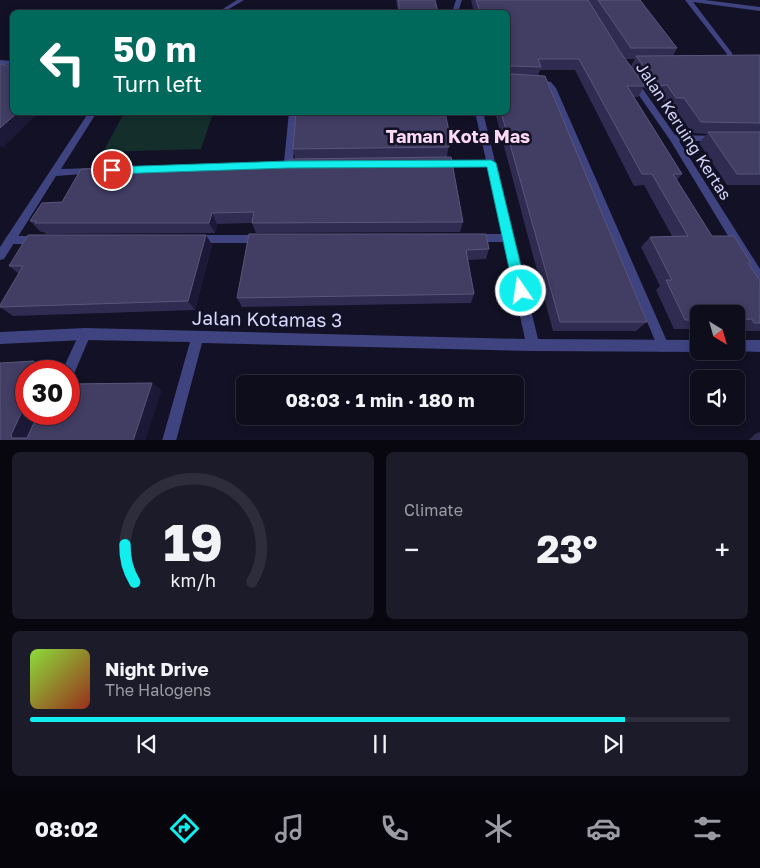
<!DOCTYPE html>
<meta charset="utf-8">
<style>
:root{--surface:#0e0d1c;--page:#1c1b29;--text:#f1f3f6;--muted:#9b9ca3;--line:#2e2d3b;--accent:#12eded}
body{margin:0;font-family:"Golos Text",sans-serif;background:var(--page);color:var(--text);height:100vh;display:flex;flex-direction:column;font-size:19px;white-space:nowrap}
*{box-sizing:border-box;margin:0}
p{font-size:16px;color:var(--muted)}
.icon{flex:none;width:28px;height:28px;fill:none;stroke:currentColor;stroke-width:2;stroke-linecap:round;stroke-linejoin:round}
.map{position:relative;height:440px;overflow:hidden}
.sheet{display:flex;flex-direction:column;gap:12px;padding:12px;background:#08070f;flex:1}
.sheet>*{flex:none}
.top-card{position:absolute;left:10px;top:10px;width:500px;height:105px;border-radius:8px;box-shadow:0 2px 8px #0003,0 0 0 1px var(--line);background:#00695c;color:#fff;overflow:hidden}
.needle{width:32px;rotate:143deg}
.controls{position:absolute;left:690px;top:305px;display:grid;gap:10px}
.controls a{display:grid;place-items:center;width:55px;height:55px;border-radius:8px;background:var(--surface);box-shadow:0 2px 8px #0003,0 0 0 1px var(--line);font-size:25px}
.speed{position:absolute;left:15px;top:360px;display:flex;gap:10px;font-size:25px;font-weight:700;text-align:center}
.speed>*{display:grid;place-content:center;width:65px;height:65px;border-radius:50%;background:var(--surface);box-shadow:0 2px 8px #0003,0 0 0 1px var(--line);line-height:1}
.speed .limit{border:8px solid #d22;background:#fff;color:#111}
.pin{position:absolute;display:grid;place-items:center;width:42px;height:42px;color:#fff;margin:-21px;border:2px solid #fff;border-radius:50%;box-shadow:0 1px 5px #0007}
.me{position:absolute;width:55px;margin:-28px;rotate:347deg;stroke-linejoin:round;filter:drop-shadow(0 0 4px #0008)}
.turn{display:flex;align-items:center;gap:18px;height:105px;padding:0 20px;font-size:22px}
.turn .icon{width:65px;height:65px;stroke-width:2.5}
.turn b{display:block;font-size:35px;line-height:42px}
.big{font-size:38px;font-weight:700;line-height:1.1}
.sheet .widget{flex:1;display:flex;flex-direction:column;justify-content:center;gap:8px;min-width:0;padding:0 18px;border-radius:8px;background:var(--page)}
.sheet .dial{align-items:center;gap:0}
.dial svg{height:130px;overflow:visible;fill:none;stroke:var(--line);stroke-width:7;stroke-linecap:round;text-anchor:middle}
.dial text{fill:var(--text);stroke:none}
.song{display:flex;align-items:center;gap:15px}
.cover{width:60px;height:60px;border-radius:8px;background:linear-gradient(135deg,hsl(90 70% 55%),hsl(10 70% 35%))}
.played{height:5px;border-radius:2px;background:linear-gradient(90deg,var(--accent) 85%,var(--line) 85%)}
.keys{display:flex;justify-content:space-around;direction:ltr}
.heat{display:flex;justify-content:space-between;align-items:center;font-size:28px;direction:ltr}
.sheet .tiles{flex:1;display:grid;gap:12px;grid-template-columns:1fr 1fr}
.widget:last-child{grid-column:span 2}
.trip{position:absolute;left:236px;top:375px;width:288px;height:50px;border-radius:8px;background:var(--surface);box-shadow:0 2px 8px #0003,0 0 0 1px var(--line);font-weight:700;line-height:50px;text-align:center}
.menu{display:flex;height:80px;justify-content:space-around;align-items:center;background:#06050b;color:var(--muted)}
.menu .icon{width:35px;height:35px}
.menu .active{color:var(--accent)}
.menu b{font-size:22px;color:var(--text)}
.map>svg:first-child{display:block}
.green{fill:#142e2b}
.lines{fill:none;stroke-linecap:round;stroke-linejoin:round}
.service{fill:#3f4380;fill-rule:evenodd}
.minor{fill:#3f4380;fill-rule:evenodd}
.wall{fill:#2f2b51;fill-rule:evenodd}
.shaded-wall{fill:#1c1938}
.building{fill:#413d63;stroke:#59567b}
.route{fill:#12eded;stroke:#0c9a9a}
.labels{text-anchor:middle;stroke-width:5;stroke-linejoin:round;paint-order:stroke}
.street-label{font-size:16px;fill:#d8d7fc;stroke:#121125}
.neighbourhood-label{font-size:18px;font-weight:bold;fill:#fcd9f3;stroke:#121125}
.near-street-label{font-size:19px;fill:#d8d7fc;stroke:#121125}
</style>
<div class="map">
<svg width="760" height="441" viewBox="0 0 760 441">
<rect width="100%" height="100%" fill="#121125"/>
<path class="green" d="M124,113V112L213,113L201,149L103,152Z"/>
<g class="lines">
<path class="service" d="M535,79L551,82L556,88L669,346L667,350L663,352L659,350L549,89L545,86L535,83Z
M475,234H509L513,235L514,238L513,241L509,242H475L471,241L470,238L471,235Z
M197,235H260L264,236L265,239L264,242L260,243H197L193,242L192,239L193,236Z
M10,236H38L42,237L43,240L42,243L38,244H10L6,243L5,240L6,237Z
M85,328L89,330L91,334L73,376L69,377V371H62L81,330Z"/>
<path class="minor" d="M237,0H244L224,12H218Z
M456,0H462L458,12H452Z
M685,0H705L760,7V11L693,2L732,53L733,60L720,63V61L727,58V54Z
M0,60L12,61V65L0,64Z
M630,79H636L675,135L720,136L721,138L717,141H679L760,269V284L756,282L670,140L629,81Z
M89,112H97L61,169L93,168L98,171L96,173L56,176L4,259L0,260V247Z
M289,112H297L293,161L306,162L307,164L306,166L288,168H244L243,166L247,163L284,162Z
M475,112H483L538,339L699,340V351H701L699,352L533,351L202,343L176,441H162L190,342L85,340L0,344V332L85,328L525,339L487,166L440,167L436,164L440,161L486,160Z
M736,340H760V352L734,351H736Z"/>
</g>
<path class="wall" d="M396,0H435L438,12H398Z
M471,0H640L677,48L673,56L760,55V185H727L699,143L707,134L692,133L676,110H668L660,97H651L644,87L638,97H634L682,174L677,180L712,236L751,263L749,264L760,281V331H740L738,328H736V314H699V329H674L656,290L660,286L641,247L650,237L672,236L644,185L634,186L575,70H540L538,75L647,322L636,331H553L495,112H508V12H474ZM625,59H635L631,66Z
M450,136L447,157L463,222L460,232L256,233L252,223L217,224L215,233L46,234L44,232H41L30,221L62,202L289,165L295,159L293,149Z
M249,234L489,249L486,259L468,260L474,294L471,303L242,307L237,298Z
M206,235L212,245L195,310L13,316L0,307V305L19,274L9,266Z
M760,432V441H748L755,434Z"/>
<path class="shaded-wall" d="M18,112H39L2,148L0,146V128Z
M212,213L217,224L215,233L209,223Z
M206,235L212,245L195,310L188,301Z
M34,361L48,369L47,371H29Z
M152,383L162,390L145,441H133Z
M24,407L26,408V414H39L27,440L12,438L11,435Z"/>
<path class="building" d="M398,0H435L438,12H400Z
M476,0H588L621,53L645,86H627L682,174H673L712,236H734L751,263H748L760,281V323H754L752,319L736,320V314H699V320H685L666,280H672L650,237L688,236L652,174H642L579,59H538L541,67L511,66L509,72L511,74L545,76L647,322H560L501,112H508V12H480Z
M598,0H640L677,48H631Z
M760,55V123L701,122L684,98H676L667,85L658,86L636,56Z
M0,64L12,66V112H18L0,128Z
M296,112H445L450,136H447L449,147L293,149Z
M708,132H760V174H737Z
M451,157L463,222L252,223L254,212L212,213L209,223H35L36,221H30L42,203L62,202L81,169L289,165L290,159Z
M249,234H486L489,249L466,250L474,294L237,298Z
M28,235H206L188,301L0,307V305L23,266H9Z
M34,361L29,371H26V378L23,384H26V407H24L11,435L12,438H27L38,414H69V384L152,383L133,441H0V363Z"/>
<path class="route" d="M491,160L496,163L527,291L525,295L521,297L516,295L514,291L487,167L288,168L112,174L107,170L112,167L288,161Z"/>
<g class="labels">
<g class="street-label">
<text transform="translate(684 131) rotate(57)" y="6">Jalan Keruing Kertas</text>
</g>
<g class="neighbourhood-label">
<text x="458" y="143">Taman Kota Mas</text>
</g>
<g class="near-street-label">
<text transform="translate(267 319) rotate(1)" y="7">Jalan Kotamas 3</text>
</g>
</g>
</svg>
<div class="controls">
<a><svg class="needle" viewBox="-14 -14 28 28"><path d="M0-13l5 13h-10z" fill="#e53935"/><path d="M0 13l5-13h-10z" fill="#9b9ca3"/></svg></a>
<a><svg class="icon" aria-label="sound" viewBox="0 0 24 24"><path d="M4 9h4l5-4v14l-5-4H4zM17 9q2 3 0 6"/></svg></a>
</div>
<div class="speed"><div class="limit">30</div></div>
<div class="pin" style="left:112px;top:170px;background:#d93025"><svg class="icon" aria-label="arrive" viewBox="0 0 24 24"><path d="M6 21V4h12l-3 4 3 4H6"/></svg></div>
<svg class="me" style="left:521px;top:291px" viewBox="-20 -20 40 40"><circle r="17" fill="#12eded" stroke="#fff" stroke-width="3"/><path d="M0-11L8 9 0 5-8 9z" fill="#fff"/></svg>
<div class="trip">08:03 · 1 min · 180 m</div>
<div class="top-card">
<div class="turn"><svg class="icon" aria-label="left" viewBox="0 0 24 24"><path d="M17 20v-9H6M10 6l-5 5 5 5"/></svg><div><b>50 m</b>Turn left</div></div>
</div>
</div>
<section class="sheet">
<div class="tiles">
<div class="widget dial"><svg viewBox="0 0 100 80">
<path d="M14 69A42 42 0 1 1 86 69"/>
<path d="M14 69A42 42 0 0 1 8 46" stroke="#12eded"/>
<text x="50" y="56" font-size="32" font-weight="700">19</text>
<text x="50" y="72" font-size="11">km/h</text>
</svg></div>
<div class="widget"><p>Climate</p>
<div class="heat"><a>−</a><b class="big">23°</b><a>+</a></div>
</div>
<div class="widget">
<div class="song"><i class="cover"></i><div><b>Night Drive</b><p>The Halogens</p></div></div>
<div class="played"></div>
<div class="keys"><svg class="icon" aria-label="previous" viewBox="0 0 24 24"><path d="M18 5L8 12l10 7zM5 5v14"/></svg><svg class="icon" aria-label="pause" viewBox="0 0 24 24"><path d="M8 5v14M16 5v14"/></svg><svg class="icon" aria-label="next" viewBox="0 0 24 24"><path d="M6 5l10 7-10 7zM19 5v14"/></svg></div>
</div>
</div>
</section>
<nav class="menu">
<b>08:02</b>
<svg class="icon active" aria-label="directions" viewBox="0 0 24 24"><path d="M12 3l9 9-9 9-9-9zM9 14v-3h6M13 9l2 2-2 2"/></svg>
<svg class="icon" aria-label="music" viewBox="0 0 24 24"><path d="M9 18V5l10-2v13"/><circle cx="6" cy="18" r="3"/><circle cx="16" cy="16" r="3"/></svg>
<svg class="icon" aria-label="phone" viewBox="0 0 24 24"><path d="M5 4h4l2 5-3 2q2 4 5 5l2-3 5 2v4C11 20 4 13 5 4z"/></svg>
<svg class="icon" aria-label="climate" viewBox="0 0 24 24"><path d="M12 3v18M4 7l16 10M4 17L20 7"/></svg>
<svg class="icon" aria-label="car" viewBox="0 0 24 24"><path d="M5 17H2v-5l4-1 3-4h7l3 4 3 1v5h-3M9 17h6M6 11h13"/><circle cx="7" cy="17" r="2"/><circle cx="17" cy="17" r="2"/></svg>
<svg class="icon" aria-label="filters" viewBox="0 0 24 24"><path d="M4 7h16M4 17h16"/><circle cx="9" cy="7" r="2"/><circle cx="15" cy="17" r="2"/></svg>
</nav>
